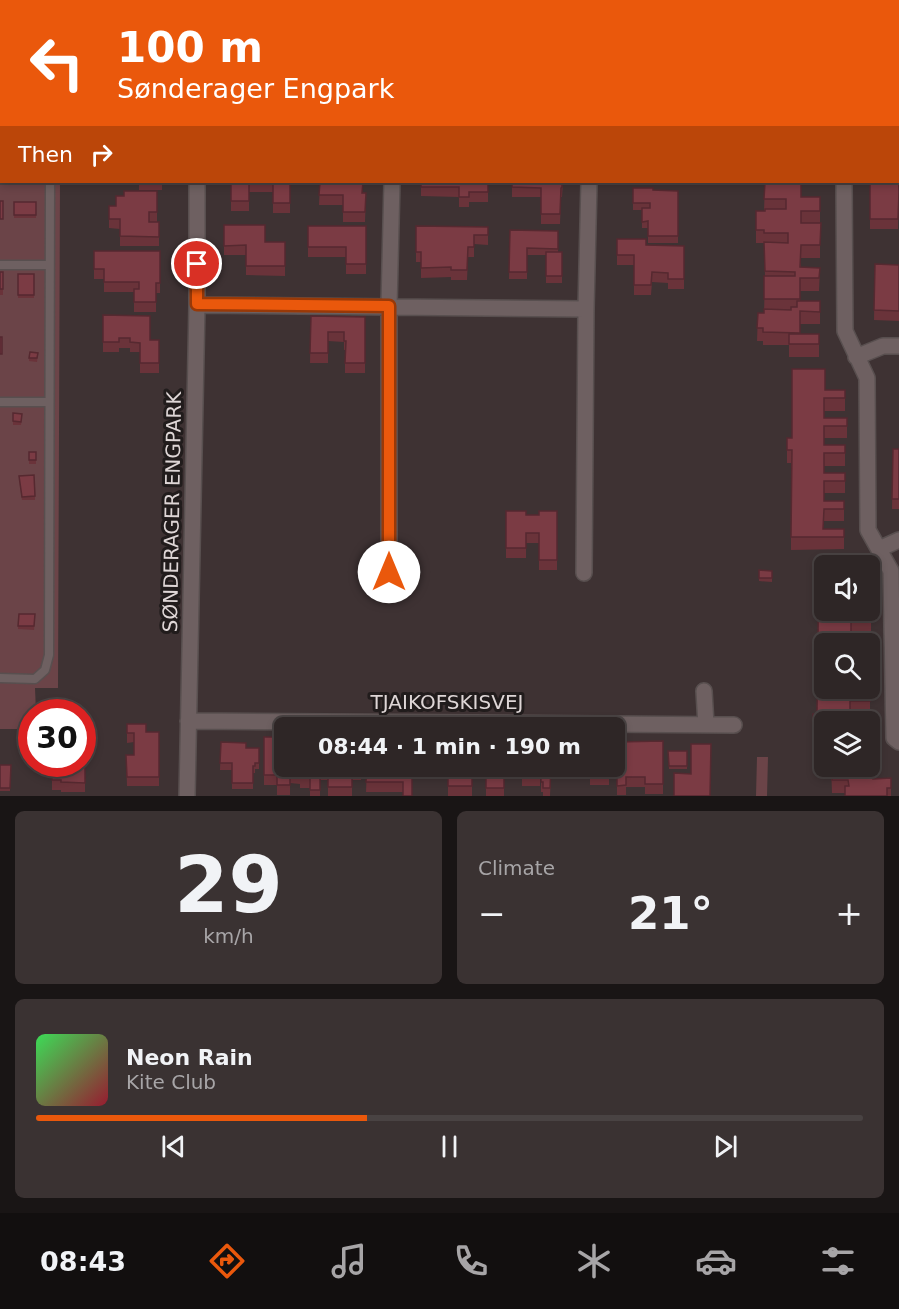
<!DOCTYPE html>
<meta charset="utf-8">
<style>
:root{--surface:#2e2626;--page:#3a3232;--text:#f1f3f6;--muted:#a7a5a7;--line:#494343;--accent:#ea580c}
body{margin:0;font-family:"DejaVu Sans",sans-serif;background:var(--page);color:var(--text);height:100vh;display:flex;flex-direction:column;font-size:22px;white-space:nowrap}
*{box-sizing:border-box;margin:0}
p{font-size:20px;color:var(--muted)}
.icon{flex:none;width:33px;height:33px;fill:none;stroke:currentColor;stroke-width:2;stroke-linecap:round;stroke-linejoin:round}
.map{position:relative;height:796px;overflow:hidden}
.side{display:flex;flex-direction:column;gap:15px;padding:15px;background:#191515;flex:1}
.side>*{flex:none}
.hud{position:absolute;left:0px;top:0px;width:900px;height:183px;box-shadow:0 3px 9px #0003,0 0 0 2px var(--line);background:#ea580c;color:#fff;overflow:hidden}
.controls{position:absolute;left:814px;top:555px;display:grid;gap:12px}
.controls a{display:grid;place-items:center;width:66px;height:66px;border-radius:9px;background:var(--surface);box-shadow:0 3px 9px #0003,0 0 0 2px var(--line);font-size:30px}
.speed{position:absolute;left:18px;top:699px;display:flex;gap:12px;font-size:30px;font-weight:700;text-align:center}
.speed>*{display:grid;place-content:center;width:78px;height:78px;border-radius:50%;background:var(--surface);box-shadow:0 3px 9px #0003,0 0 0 2px var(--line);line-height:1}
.speed .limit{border:9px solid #d22;background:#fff;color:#111}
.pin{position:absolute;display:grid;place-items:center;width:51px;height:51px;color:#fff;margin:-26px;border:3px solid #fff;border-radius:50%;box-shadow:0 2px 6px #0007}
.me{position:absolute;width:66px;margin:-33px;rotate:0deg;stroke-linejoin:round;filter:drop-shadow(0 0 4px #0008)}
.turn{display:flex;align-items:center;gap:21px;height:126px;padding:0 18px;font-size:27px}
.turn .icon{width:78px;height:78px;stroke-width:2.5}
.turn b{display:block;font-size:42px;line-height:51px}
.then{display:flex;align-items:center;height:57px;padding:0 18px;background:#0003;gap:12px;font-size:22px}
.big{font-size:45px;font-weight:700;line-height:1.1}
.side .tile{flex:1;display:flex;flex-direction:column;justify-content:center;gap:9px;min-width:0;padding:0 21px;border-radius:9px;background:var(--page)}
.side .dial{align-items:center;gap:0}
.dial b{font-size:78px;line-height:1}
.song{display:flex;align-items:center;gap:18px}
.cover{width:72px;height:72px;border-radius:9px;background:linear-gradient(135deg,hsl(130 70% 55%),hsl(350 70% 35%))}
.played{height:6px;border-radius:3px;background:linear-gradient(90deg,var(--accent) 40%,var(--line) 40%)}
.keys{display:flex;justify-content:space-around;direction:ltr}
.heat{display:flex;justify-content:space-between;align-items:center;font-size:33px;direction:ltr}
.side .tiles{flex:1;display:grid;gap:15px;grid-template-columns:1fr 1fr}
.tile:last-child{grid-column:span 2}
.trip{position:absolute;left:274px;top:717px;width:351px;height:60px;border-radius:9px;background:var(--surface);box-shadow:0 3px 9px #0003,0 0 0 2px var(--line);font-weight:700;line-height:60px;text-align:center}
.tab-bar{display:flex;height:96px;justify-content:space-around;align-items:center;background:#120f0f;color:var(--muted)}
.tab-bar .icon{width:42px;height:42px}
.tab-bar .current{color:var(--accent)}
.tab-bar b{font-size:27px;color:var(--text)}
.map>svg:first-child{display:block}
.green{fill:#6b4448}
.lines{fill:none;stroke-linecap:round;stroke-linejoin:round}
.lane-casing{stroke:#584f4f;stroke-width:11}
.street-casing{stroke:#584f4f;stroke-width:18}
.lane{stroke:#6e6061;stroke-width:8}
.street{stroke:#6e6061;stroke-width:15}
.wall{fill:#6a333a}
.building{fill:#7b3b44;stroke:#562930;stroke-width:1.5}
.route-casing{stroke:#983908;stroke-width:15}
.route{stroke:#ea580c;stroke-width:10}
.labels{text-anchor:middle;stroke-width:6;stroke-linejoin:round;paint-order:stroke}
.street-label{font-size:20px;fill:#ded6d6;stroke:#211c1c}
</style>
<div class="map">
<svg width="899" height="796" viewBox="0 0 899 796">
<rect width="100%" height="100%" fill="#3e3233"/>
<path class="green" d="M0,39H2V182H60L58,688H35L36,712H32L31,729H0Z
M757,757H768L767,796H756Z"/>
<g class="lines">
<g class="lane-casing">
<path id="lane" d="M0,130H2
M0,265H49
M0,402H48
M0,678L35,679L45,670L49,655L50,182"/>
</g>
<g class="street-casing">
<path id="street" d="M14,0L16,2
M140,0L142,2
M0,9L2,7
M898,153H899
M844,182L845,331L867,378L868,530L891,571L894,738L899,742
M197,305L586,309L589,182
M856,357L883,346H899
M879,549L899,540
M389,572V306L392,182
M584,573L586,309
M704,691L706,725
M188,721L734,725
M187,796L197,305V182"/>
</g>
<use href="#lane" class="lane"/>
<use href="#street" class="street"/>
</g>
<path class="wall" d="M62,0H110V2H64Z
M806,0H817V2H806Z
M899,169L898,229H870V182H898Z
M139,182H162V190H139Z
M231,182H290V213H273V192H249V211H231Z
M320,182L366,193L365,222H343V205H319Z
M421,182H488V202H469V207H459V197L421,196Z
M512,182H563L562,197H561L560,224H541V197H512Z
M633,182H650V185H633Z
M765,182L801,197H820V258H801V267L820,268L819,291H800V301H820V324H800V334H819V357H789V345H763V341H757L758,313H764L765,276L764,243H756V211H764Z
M633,188L653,190L678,191V243H648V228H642V210H633Z
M157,191V222H149H159V246H120V229L109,228V206H116L124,196Z
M14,202H36V218H14Z
M224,225L265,242H285V276L246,275V255H224Z
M308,226H366V274H346V257H308Z
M416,226L488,227V245L474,244V257H468L467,280H451V277L421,278V262H416Z
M510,230L558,231V252H562V283H546V255H527V279H509Z
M617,239L646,245L684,246V289H668V283L652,282L651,295H634V265H617Z
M94,251H160V293H156V312H134V292H104V279H94Z
M875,264L899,265V321L874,320Z
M0,272H3V295H0Z
M18,274H34V298H18Z
M103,315L150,340H159V373H140V352H130V348H119V352H103Z
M311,316L365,317V373H345V350H344V342L328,341V363H310Z
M30,352L38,353L37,362L29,361Z
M825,390H845V411H824V418H847V438H824V445H845V466H824V473H845V493H824V501H844V521H824L823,529H844V549L791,550V463H787V450L792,438Z
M22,414L21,425H13V421Z
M893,449H899V509H892Z
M29,452H36V464H29Z
M19,479L35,496V500H22Z
M506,511L526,515H539L557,511V570H539V543H526V558H506Z
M759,570L772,571V582L759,581Z
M870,583H874V604H870Z
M825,610H871V631H851V638H871V659L870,644H825L850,693H870V713H850V720H870V741V722H825V742H817V738L813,739V714H817Z
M19,614H35L34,630L18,629Z
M82,724H93V753L85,752V792H61V790H52V764H82Z
M127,724L146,732H159V786H127L126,755H134V742L127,743Z
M264,737L311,768L361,766V780H352V796H328V780H320V796H310V788H300V784L290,783V795H277V785H264Z
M663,741V794H645V787H626V795H617V742Z
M221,742L246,748H259V769H255V773H253V789H232V770H220Z
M668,751H687V769H669Z
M0,765H11L10,791H0Z
M367,766H404L403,792H366Z
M422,766H472V796H448V772L422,773Z
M486,766H540V786H522V774H504V796H486Z
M541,766H609V785H590V775L551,773L550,796H543V792H541Z
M831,766L873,779L891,778V796H845V793H832Z"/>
<path class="building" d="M74,0H109L108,2H76Z
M224,0H243V1L249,2H224Z
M253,0H273H271V2H253Z
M288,0H296V2H288Z
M300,0H329V2H300Z
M352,0H385L384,2H352Z
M390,0H398V2H390Z
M898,72H899V102H898Z
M0,139H2V159H0Z
M898,169L899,192L898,219H870V182H898Z
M231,182H290V203H273V183H249V201H231Z
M320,182H363L362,193H366L365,212H343V195H319Z
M421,182H488V192H469V197H459V187H421Z
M512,182H562V187L561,188L560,214H541V188L512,187Z
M765,182H801V197H820V211H801V223H821L820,245H801L800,267L820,268L819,278H800V299H764V276H795V272L765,271L764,242L788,243V233H764V230H756V211H765V209H786V199H764Z
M633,188H653V190L678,191V236H648V221L642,222V208H650V203H633Z
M124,191H157V212H149V222H159V237L120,236V219H109V206H116V196H124Z
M0,201H3V219H0Z
M14,202H36V215H14Z
M224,225H265V242H285V266H246V245L224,246Z
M308,226H366V264H346V247H308Z
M416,226L488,227V235H474V247H468L467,270H451V267L421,268V252H416Z
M510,230L558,231V249L527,248V272H509Z
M617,239H646V245L684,246V279H668V273L652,272L651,285H634V255H617Z
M94,251H160V283H156V302H134V289H139V282H104V269H94Z
M546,252H562V276H546Z
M875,264L899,265V311L874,310Z
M0,272H3V289H0Z
M18,274H34V295H18Z
M797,301H820V312L800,311V333L763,332V328H757L758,313H764V309L791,310V307H797Z
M103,315L150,316V340H159V363H140V343L130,342V338H119V342H103Z
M311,316L365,317V363H345L346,341H344V332H328V353H310Z
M789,334H819V344H789Z
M0,337H2V354H0Z
M30,352L38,353L37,358H29Z
M792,369H825V390H845V398H824V418H847V426H824V445H845V453H824V473H845V481H824V501H844V509H824L823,529H844V537H791L792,450H787V438H792Z
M13,413L22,414L21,422L13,421Z
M893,449H899V499H892Z
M29,452H36V460H29Z
M34,475L35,496L22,497L19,476Z
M506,511H526V515H539V511H557V560H539V533H526V548H506Z
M819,561H851V566H825V610H871V619H851V638H871V646L870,644H825V688H850V693H870V701H850V720H870V729V722H825V729H817V726H813V714H817Z
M759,570L772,571V578H759Z
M870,583H874V591H870Z
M19,614H35L34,626H18Z
M82,724H93V743H85V783L61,782V780H52V764H82Z
M127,724H146V732H159V777H127L126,755H134V733H127Z
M264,737H285V766H311V768H316V766H361V770H352V787H328V770H320V790H310V778H300V774H290V785H277V775H264Z
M663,741V784H645V777H626V785L617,786V742Z
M221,742L246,743V748H259V763H255V766H253V783H232V763H220Z
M691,744H711L710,796H674V773L691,774Z
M668,751H687V766H669Z
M870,753H874L873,779L891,778V788H887V796H845V786H849L848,780H832L833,769H831V766H870Z
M0,765H11L10,788H0Z
M367,766H404V770H412V796H403V782H366Z
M448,766H472V786H448Z
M486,766H504V788H486Z
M523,766H540V777L522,776Z
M541,766H551L550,788H543V782H541Z
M591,766H609V775H590Z"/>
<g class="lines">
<g class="route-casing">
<path id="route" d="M197,264V304L389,306V572"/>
</g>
<use href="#route" class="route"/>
</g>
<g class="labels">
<g class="street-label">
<text transform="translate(172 512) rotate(-89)" y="7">SØNDERAGER ENGPARK</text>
<text x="447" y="709">TJAIKOFSKISVEJ</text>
</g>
</g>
</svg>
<div class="controls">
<a><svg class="icon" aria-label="sound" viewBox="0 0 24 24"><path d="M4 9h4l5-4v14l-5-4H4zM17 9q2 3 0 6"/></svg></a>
<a><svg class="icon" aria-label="search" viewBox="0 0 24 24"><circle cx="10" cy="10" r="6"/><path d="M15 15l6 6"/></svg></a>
<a><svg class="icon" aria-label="layers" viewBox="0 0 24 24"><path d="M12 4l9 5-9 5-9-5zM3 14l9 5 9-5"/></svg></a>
</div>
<div class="speed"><div class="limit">30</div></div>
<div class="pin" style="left:197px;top:264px;background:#d93025"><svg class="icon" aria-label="arrive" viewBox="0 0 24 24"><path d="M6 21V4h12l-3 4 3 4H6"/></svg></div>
<svg class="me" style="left:389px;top:572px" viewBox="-20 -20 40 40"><circle r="19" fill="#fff"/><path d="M0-13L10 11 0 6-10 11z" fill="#ea580c"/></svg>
<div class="trip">08:44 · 1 min · 190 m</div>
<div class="hud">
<div class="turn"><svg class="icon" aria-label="left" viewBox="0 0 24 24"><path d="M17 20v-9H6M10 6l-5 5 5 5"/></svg><div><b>100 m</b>Sønderager Engpark</div></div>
<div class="then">Then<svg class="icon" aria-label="right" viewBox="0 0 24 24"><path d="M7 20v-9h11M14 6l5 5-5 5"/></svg></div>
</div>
</div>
<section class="side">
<div class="tiles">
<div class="tile dial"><b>29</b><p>km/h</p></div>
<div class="tile"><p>Climate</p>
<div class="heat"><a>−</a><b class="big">21°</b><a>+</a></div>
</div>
<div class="tile">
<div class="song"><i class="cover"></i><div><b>Neon Rain</b><p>Kite Club</p></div></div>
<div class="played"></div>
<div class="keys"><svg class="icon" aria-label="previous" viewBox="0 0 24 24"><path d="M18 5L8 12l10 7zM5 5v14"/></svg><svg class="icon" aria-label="pause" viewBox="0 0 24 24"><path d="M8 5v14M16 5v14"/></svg><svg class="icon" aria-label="next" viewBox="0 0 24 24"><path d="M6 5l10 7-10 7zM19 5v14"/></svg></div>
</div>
</div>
</section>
<nav class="tab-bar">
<b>08:43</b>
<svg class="icon current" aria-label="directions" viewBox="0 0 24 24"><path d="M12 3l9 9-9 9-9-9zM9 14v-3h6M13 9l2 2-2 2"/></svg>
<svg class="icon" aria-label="music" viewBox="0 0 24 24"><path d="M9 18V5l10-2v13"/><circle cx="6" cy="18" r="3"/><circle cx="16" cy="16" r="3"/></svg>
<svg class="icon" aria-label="phone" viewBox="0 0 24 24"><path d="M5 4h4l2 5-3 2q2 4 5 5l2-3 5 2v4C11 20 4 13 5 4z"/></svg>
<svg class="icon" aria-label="climate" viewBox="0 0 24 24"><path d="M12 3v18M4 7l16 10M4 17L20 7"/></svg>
<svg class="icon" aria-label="car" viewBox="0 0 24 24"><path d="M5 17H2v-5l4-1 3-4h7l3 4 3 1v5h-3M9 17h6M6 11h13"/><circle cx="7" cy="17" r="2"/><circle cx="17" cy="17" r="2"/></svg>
<svg class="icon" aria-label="filters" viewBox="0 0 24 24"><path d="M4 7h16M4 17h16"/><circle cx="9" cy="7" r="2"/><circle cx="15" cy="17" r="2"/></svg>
</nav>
